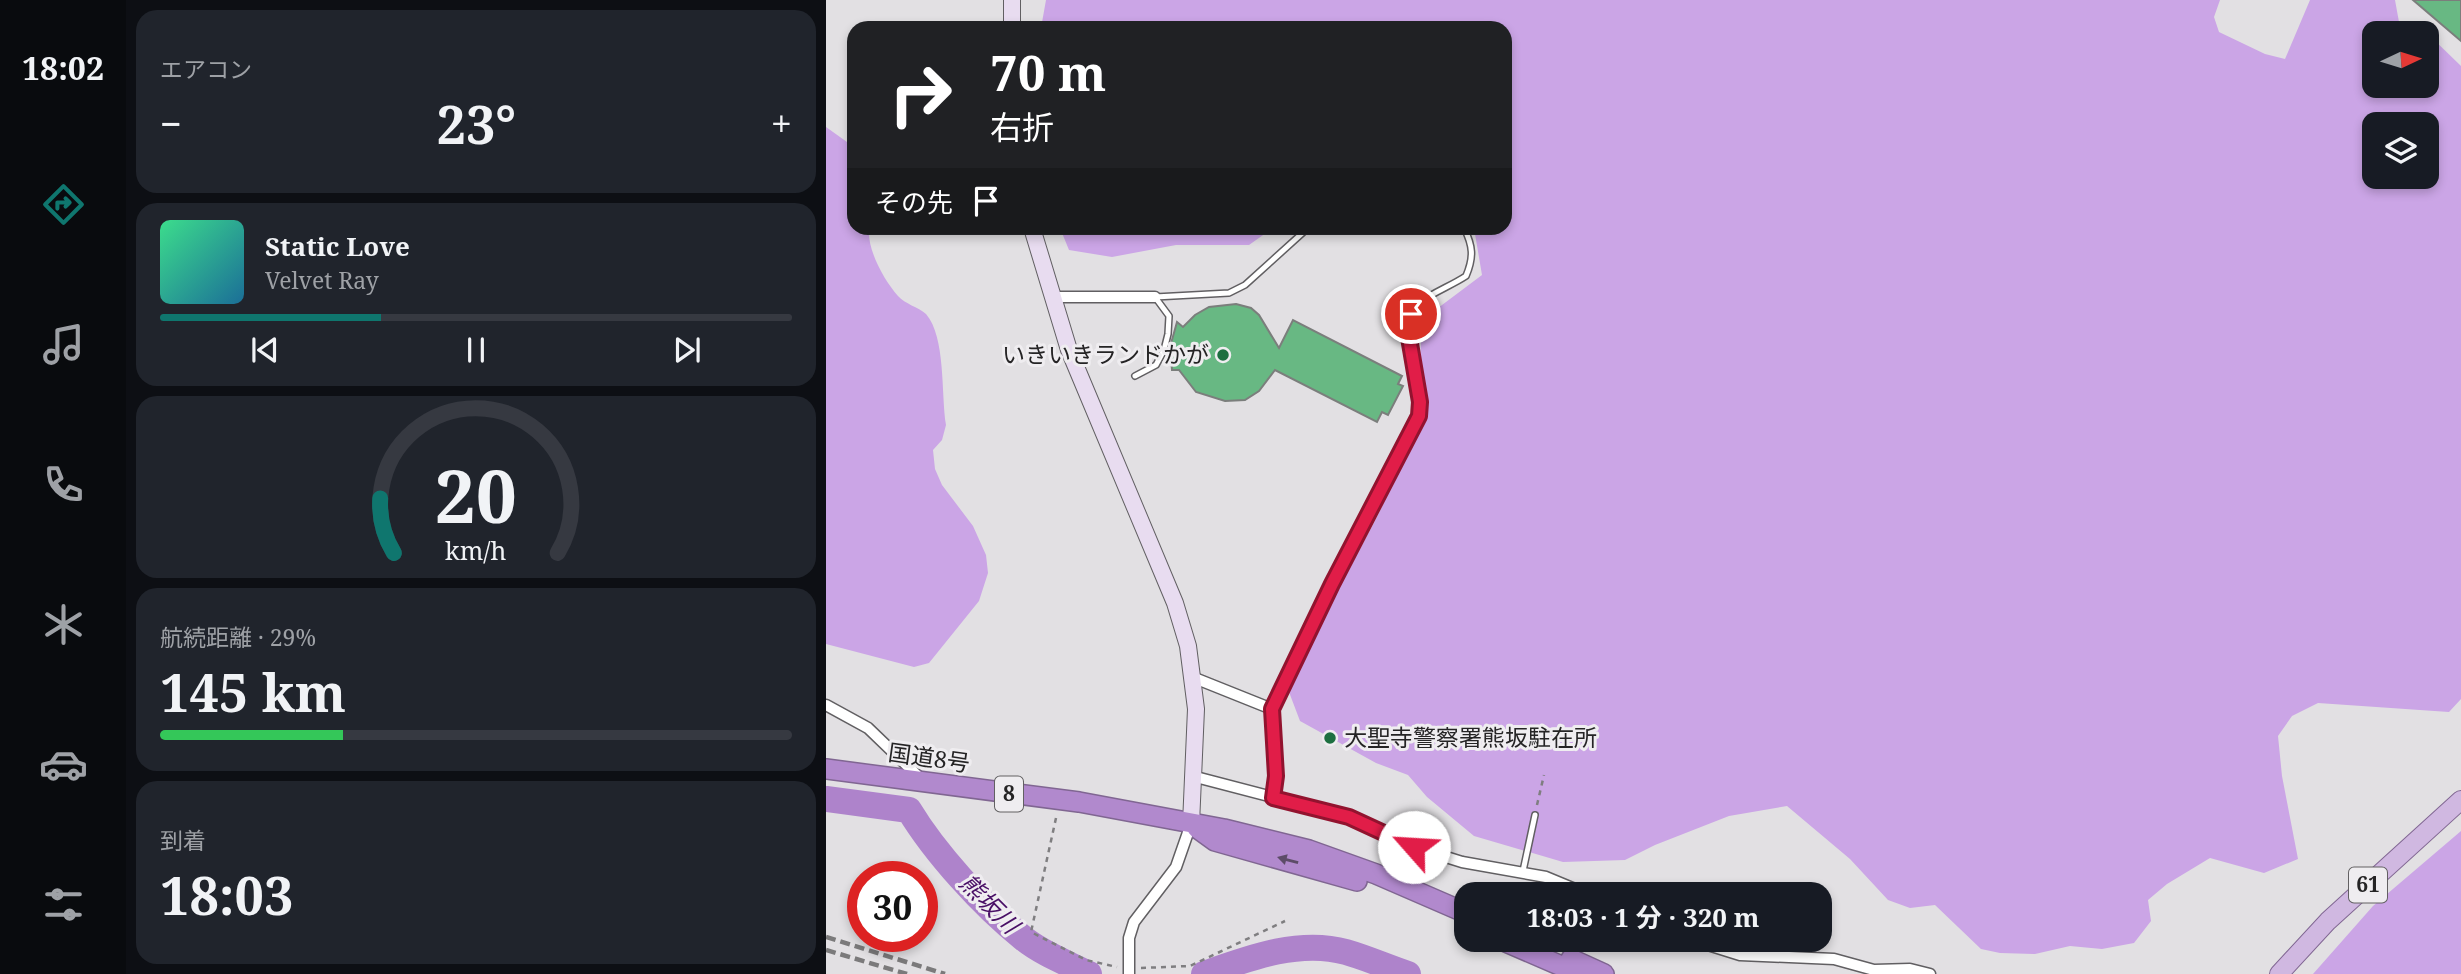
<!DOCTYPE html>
<html lang="ja">
<meta charset="utf-8">
<style>
:root{--surface:#171b24;--page:#20242c;--text:#f1f3f6;--muted:#9ea1a6;--line:#363941;--accent:#0f766e}
body{margin:0;font-family:"Noto Serif","Noto Sans JP",serif;background:var(--page);color:var(--text);height:100vh;display:flex;flex-direction:column;font-size:26px;white-space:nowrap}
*{box-sizing:border-box;margin:0}
p{font-size:23px;color:var(--muted)}
.icon{flex:none;width:38px;height:38px;fill:none;stroke:currentColor;stroke-width:2;stroke-linecap:round;stroke-linejoin:round}
.map{position:relative;flex:1;overflow:hidden}
.side{display:flex;flex-direction:column;gap:10px;padding:10px;background:#0d0f14;width:700px}
.side>*{flex:none}
.top-card{position:absolute;left:21px;top:21px;width:665px;height:214px;border-radius:21px;box-shadow:0 4px 10px #0003;background:#202124;color:#fff;overflow:hidden}
.needle{width:46px;rotate:86deg}
.buttons{position:absolute;left:1536px;top:21px;display:grid;gap:14px}
.buttons a{display:grid;place-items:center;width:77px;height:77px;border-radius:14px;background:var(--surface);box-shadow:0 4px 10px #0003;font-size:35px}
.speed{position:absolute;left:21px;top:861px;display:flex;gap:14px;font-size:35px;font-weight:700;text-align:center}
.speed>*{display:grid;place-content:center;width:91px;height:91px;border-radius:50%;background:var(--surface);box-shadow:0 4px 10px #0003;line-height:1}
.speed .limit{border:10px solid #d22;background:#fff;color:#111}
.pin{position:absolute;display:grid;place-items:center;width:60px;height:60px;color:#fff;margin:-30px;border:4px solid #fff;border-radius:50%;box-shadow:0 2px 7px #0007}
.me{position:absolute;width:77px;margin:-38px;rotate:296deg;stroke-linejoin:round;filter:drop-shadow(0 0 5px #0008)}
.turn{display:flex;align-items:center;gap:24px;height:147px;padding:0 28px;font-size:32px}
.turn .icon{width:91px;height:91px;stroke-width:2.5}
.turn b{display:block;font-size:49px;line-height:60px}
.then{display:flex;align-items:center;height:66px;padding:0 28px;background:#0003;gap:14px;font-size:26px}
.big{font-size:52px;font-weight:700;line-height:1.1}
.side .card{flex:1;display:flex;flex-direction:column;justify-content:center;gap:10px;min-width:0;padding:0 24px;border-radius:21px;background:var(--page)}
.side .dial{align-items:center;gap:0}
.dial svg{height:182px;overflow:visible;fill:none;stroke:var(--line);stroke-width:7;stroke-linecap:round;text-anchor:middle}
.dial text{fill:var(--text);stroke:none}
.song{display:flex;align-items:center;gap:21px}
.cover{width:84px;height:84px;border-radius:10px;background:linear-gradient(135deg,hsl(150 70% 55%),hsl(200 70% 35%))}
.played{height:7px;border-radius:4px;background:linear-gradient(90deg,var(--accent) 35%,var(--line) 35%)}
.keys{display:flex;justify-content:space-around;direction:ltr}
.heat{display:flex;justify-content:space-between;align-items:center;font-size:38px;direction:ltr}
.charge{height:10px;border-radius:5px;background:linear-gradient(90deg,#34c759 29%,var(--line) 0)}
.trip{position:absolute;left:628px;top:882px;width:378px;height:70px;border-radius:21px;background:var(--surface);box-shadow:0 4px 10px #0003;font-weight:700;line-height:70px;text-align:center}
main{display:flex;flex:1;min-height:0}
.dock{display:flex;flex-direction:column;width:126px;justify-content:space-around;align-items:center;background:#090b0e;color:var(--muted)}
.dock .icon{width:49px;height:49px}
.dock .selected{color:var(--accent)}
.dock b{font-size:32px;color:var(--text)}
.map>svg:first-child{display:block}
.green{fill:#cba5e6;fill-rule:evenodd}
.lines{fill:none;stroke-linecap:round;stroke-linejoin:round}
.river{stroke:#ae83cb;stroke-width:26}
.building{fill:#68b883;stroke:#7b7e7c;stroke-width:2}
.lane-casing{stroke:#615f62;stroke-width:8}
.street-casing{stroke:#615f62;stroke-width:13}
.secondary-casing{stroke:#615f62;stroke-width:18}
.primary-casing{stroke:#806692;stroke-width:20}
.highway-casing{stroke:#806692;stroke-width:22}
.path{stroke:#7f7e80;stroke-width:2.5;stroke-dasharray:5 5;stroke-linecap:butt}
.lane{stroke:#fff;stroke-width:5}
.street{stroke:#fff;stroke-width:10}
.secondary{stroke:#e8dcf0;stroke-width:16}
.primary{stroke:#d0b8e1;stroke-width:18}
.highway{stroke:#b189cd;stroke-width:19}
.rail{stroke:#7b7a7b;stroke-width:4.5;stroke-dasharray:10 5;stroke-linecap:butt}
.oneway{fill:#5d4c68}
.route-casing{stroke:#92132f;stroke-width:18}
.route{stroke:#e11d48;stroke-width:12}
.poi-dot{fill:#1d6f40;stroke:#efedf0;stroke-width:2.5}
.labels{text-anchor:middle;stroke-width:6;stroke-linejoin:round;paint-order:stroke}
.shield{fill:#efedf0;stroke:#626062;stroke-width:2}
.shield-label{font-size:21px;font-weight:bold;fill:#252425}
.poi-label{font-size:23px;fill:#252425;stroke:#efedf0;text-anchor:end}
.street-label{font-size:23px;fill:#252425;stroke:#efedf0}
.water-label{font-size:24px;font-style:italic;fill:#490f66;stroke:#efedf0}
</style>
<main>
<nav class="dock">
<b>18:02</b>
<svg class="icon selected" aria-label="directions" viewBox="0 0 24 24"><path d="M12 3l9 9-9 9-9-9zM9 14v-3h6M13 9l2 2-2 2"/></svg>
<svg class="icon" aria-label="music" viewBox="0 0 24 24"><path d="M9 18V5l10-2v13"/><circle cx="6" cy="18" r="3"/><circle cx="16" cy="16" r="3"/></svg>
<svg class="icon" aria-label="phone" viewBox="0 0 24 24"><path d="M5 4h4l2 5-3 2q2 4 5 5l2-3 5 2v4C11 20 4 13 5 4z"/></svg>
<svg class="icon" aria-label="climate" viewBox="0 0 24 24"><path d="M12 3v18M4 7l16 10M4 17L20 7"/></svg>
<svg class="icon" aria-label="car" viewBox="0 0 24 24"><path d="M5 17H2v-5l4-1 3-4h7l3 4 3 1v5h-3M9 17h6M6 11h13"/><circle cx="7" cy="17" r="2"/><circle cx="17" cy="17" r="2"/></svg>
<svg class="icon" aria-label="filters" viewBox="0 0 24 24"><path d="M4 7h16M4 17h16"/><circle cx="9" cy="7" r="2"/><circle cx="15" cy="17" r="2"/></svg>
</nav>
<section class="side">
<div class="card"><p>エアコン</p>
<div class="heat"><a>−</a><b class="big">23°</b><a>+</a></div>
</div>
<div class="card">
<div class="song"><i class="cover"></i><div><b>Static Love</b><p>Velvet Ray</p></div></div>
<div class="played"></div>
<div class="keys"><svg class="icon" aria-label="previous" viewBox="0 0 24 24"><path d="M18 5L8 12l10 7zM5 5v14"/></svg><svg class="icon" aria-label="pause" viewBox="0 0 24 24"><path d="M8 5v14M16 5v14"/></svg><svg class="icon" aria-label="next" viewBox="0 0 24 24"><path d="M6 5l10 7-10 7zM19 5v14"/></svg></div>
</div>
<div class="card dial"><svg viewBox="0 0 100 80">
<path d="M14 69A42 42 0 1 1 86 69"/>
<path d="M14 69A42 42 0 0 1 8 45" stroke="#0f766e"/>
<text x="50" y="56" font-size="32" font-weight="700">20</text>
<text x="50" y="72" font-size="11">km/h</text>
</svg></div>
<div class="card"><p>航続距離 · 29%</p><b class="big">145 km</b><div class="charge"></div></div>
<div class="card"><p>到着</p><b class="big">18:03</b></div>
</section>
<div class="map">
<svg width="1635" height="974" viewBox="0 0 1635 974">
<rect width="100%" height="100%" fill="#e2e0e3"/>
<path class="green" d="M220,0H1394L1388,17L1393,32L1439,54L1459,59L1484,0H1569L1575,33H1549V86H1601V33H1578H1601L1635,66V699L1623,712L1492,703L1466,716L1452,736L1456,776L1472,859L1438,873L1384,858L1341,884L1322,900L1325,921L1308,943L1276,949L1244,946L1209,954L1174,953L1155,949L1109,905L1084,908L1062,900L1024,859L961,806L903,816L829,845L799,860L737,862L648,836L601,797L582,775L550,763L474,721L463,692L487,637L552,515L600,413L594,361L596,320L656,275L648,228H679V28H215ZM1549,124H1601V177H1549Z
M0,127L28,147V228H43C41,250 58,280 72,296C79,304 92,307 100,314C120,337 115,394 120,425L116,440L107,450L109,469L116,485L147,526L160,555L162,573L153,601L103,663L88,667L0,644Z
M234,228H447L423,245H350L286,257L243,250Z
M1635,831V974H1487L1547,906Z"/>
<g class="lines">
<path class="river" d="M0,799L83,810C109,853 157,906 197,938C215,953 241,963 263,974
M378,974C423,958 473,939 520,952C541,958 561,967 582,974"/>
</g>
<path class="building" d="M1587,0H1635V41Z
M410,304L425,308L433,315L453,348L467,320L576,376L572,384L577,386L562,415L556,412L551,422L449,370L433,391L419,400L399,401L370,392L353,370H346L344,347L351,322L357,327L369,315L383,307Z"/>
<g class="lines">
<g class="lane-casing">
<path id="lane" d="M329,297L403,293L419,285L482,228
M309,376L330,365L338,350L342,334L343,316L329,297
M446,708L506,584L594,416C594,387 569,325 592,304C605,293 625,286 640,276C648,257 647,246 638,228
M697,871L709,815"/>
</g>
<g class="street-casing">
<path id="street" d="M226,297H329
M366,677L446,709L450,776L447,798
M0,705L42,728L94,778
M366,776L523,817L588,847L636,862L720,877L761,894
M866,940L914,955L1008,959L1048,970L1084,969L1104,974
M303,974V938L308,922L350,867L365,824"/>
</g>
<g class="secondary-casing">
<path id="secondary" d="M186,28V0
M206,228L243,350L349,603L362,646L370,709L365,824"/>
</g>
<g class="primary-casing">
<path id="primary" d="M1453,974L1502,921L1635,800"/>
</g>
<g class="highway-casing">
<path id="highway" d="M0,769L253,802L398,829L483,850L550,874L640,913
M371,828L389,841L531,881
M675,940L754,974
M745,959L778,974"/>
</g>
<path class="path" d="M711,805L718,775
M230,818L205,932L260,960L291,967
M315,968L364,966L459,921"/>
<use href="#lane" class="lane"/>
<use href="#street" class="street"/>
<use href="#secondary" class="secondary"/>
<use href="#primary" class="primary"/>
<use href="#highway" class="highway"/>
<path class="rail" d="M0,937L119,974
M0,950L81,974"/>
</g>
<defs><path id="oneway-solid" d="M-6-.8H1V-3.2L6.5 0L1 3.2V.8H-6Z" transform="scale(1.75)"/></defs>
<use class="oneway" href="#oneway-solid" transform="translate(462 860) rotate(-165)"/>
<g class="lines">
<g class="route-casing">
<path id="route" d="M585,314L581,326L594,402L593,416L506,584L446,709L450,776L447,798L523,817L588,847"/>
</g>
<use href="#route" class="route"/>
</g>
<g class="poi-dot">
<circle cx="397" cy="355" r="7"/>
<circle cx="504" cy="738" r="7"/>
</g>
<g class="labels">
<g class="shield">
<rect x="169" y="776.5" width="28" height="35" rx="5"/>
<rect x="1523" y="867.5" width="38" height="35" rx="5"/>
</g>
<g class="shield-label">
<text x="183" y="801">8</text>
<text x="1542" y="892">61</text>
</g>
<g class="poi-label">
<text x="383" y="363">いきいきランドかが</text>
<text x="518" y="746" text-anchor="start">大聖寺警察署熊坂駐在所</text>
</g>
<g class="street-label">
<text transform="translate(103 758) rotate(8)" y="8">国道8号</text>
</g>
<g class="water-label">
<text transform="translate(163 904) rotate(45)" y="8">熊坂川</text>
</g>
</g>
</svg>
<div class="buttons">
<a><svg class="needle" viewBox="-14 -14 28 28"><path d="M0-13l5 13h-10z" fill="#e53935"/><path d="M0 13l5-13h-10z" fill="#9ea1a6"/></svg></a>
<a><svg class="icon" aria-label="layers" viewBox="0 0 24 24"><path d="M12 4l9 5-9 5-9-5zM3 14l9 5 9-5"/></svg></a>
</div>
<div class="speed"><div class="limit">30</div></div>
<div class="pin" style="left:585px;top:314px;background:#d93025"><svg class="icon" aria-label="arrive" viewBox="0 0 24 24"><path d="M6 21V4h12l-3 4 3 4H6"/></svg></div>
<svg class="me" style="left:588px;top:847px" viewBox="-20 -20 40 40"><circle r="19" fill="#fff"/><path d="M0-13L10 11 0 6-10 11z" fill="#e11d48"/></svg>
<div class="trip">18:03 · 1 分 · 320 m</div>
<div class="top-card">
<div class="turn"><svg class="icon" aria-label="right" viewBox="0 0 24 24"><path d="M7 20v-9h11M14 6l5 5-5 5"/></svg><div><b>70 m</b>右折</div></div>
<div class="then">その先<svg class="icon" aria-label="arrive" viewBox="0 0 24 24"><path d="M6 21V4h12l-3 4 3 4H6"/></svg></div>
</div>
</div>
</main>
